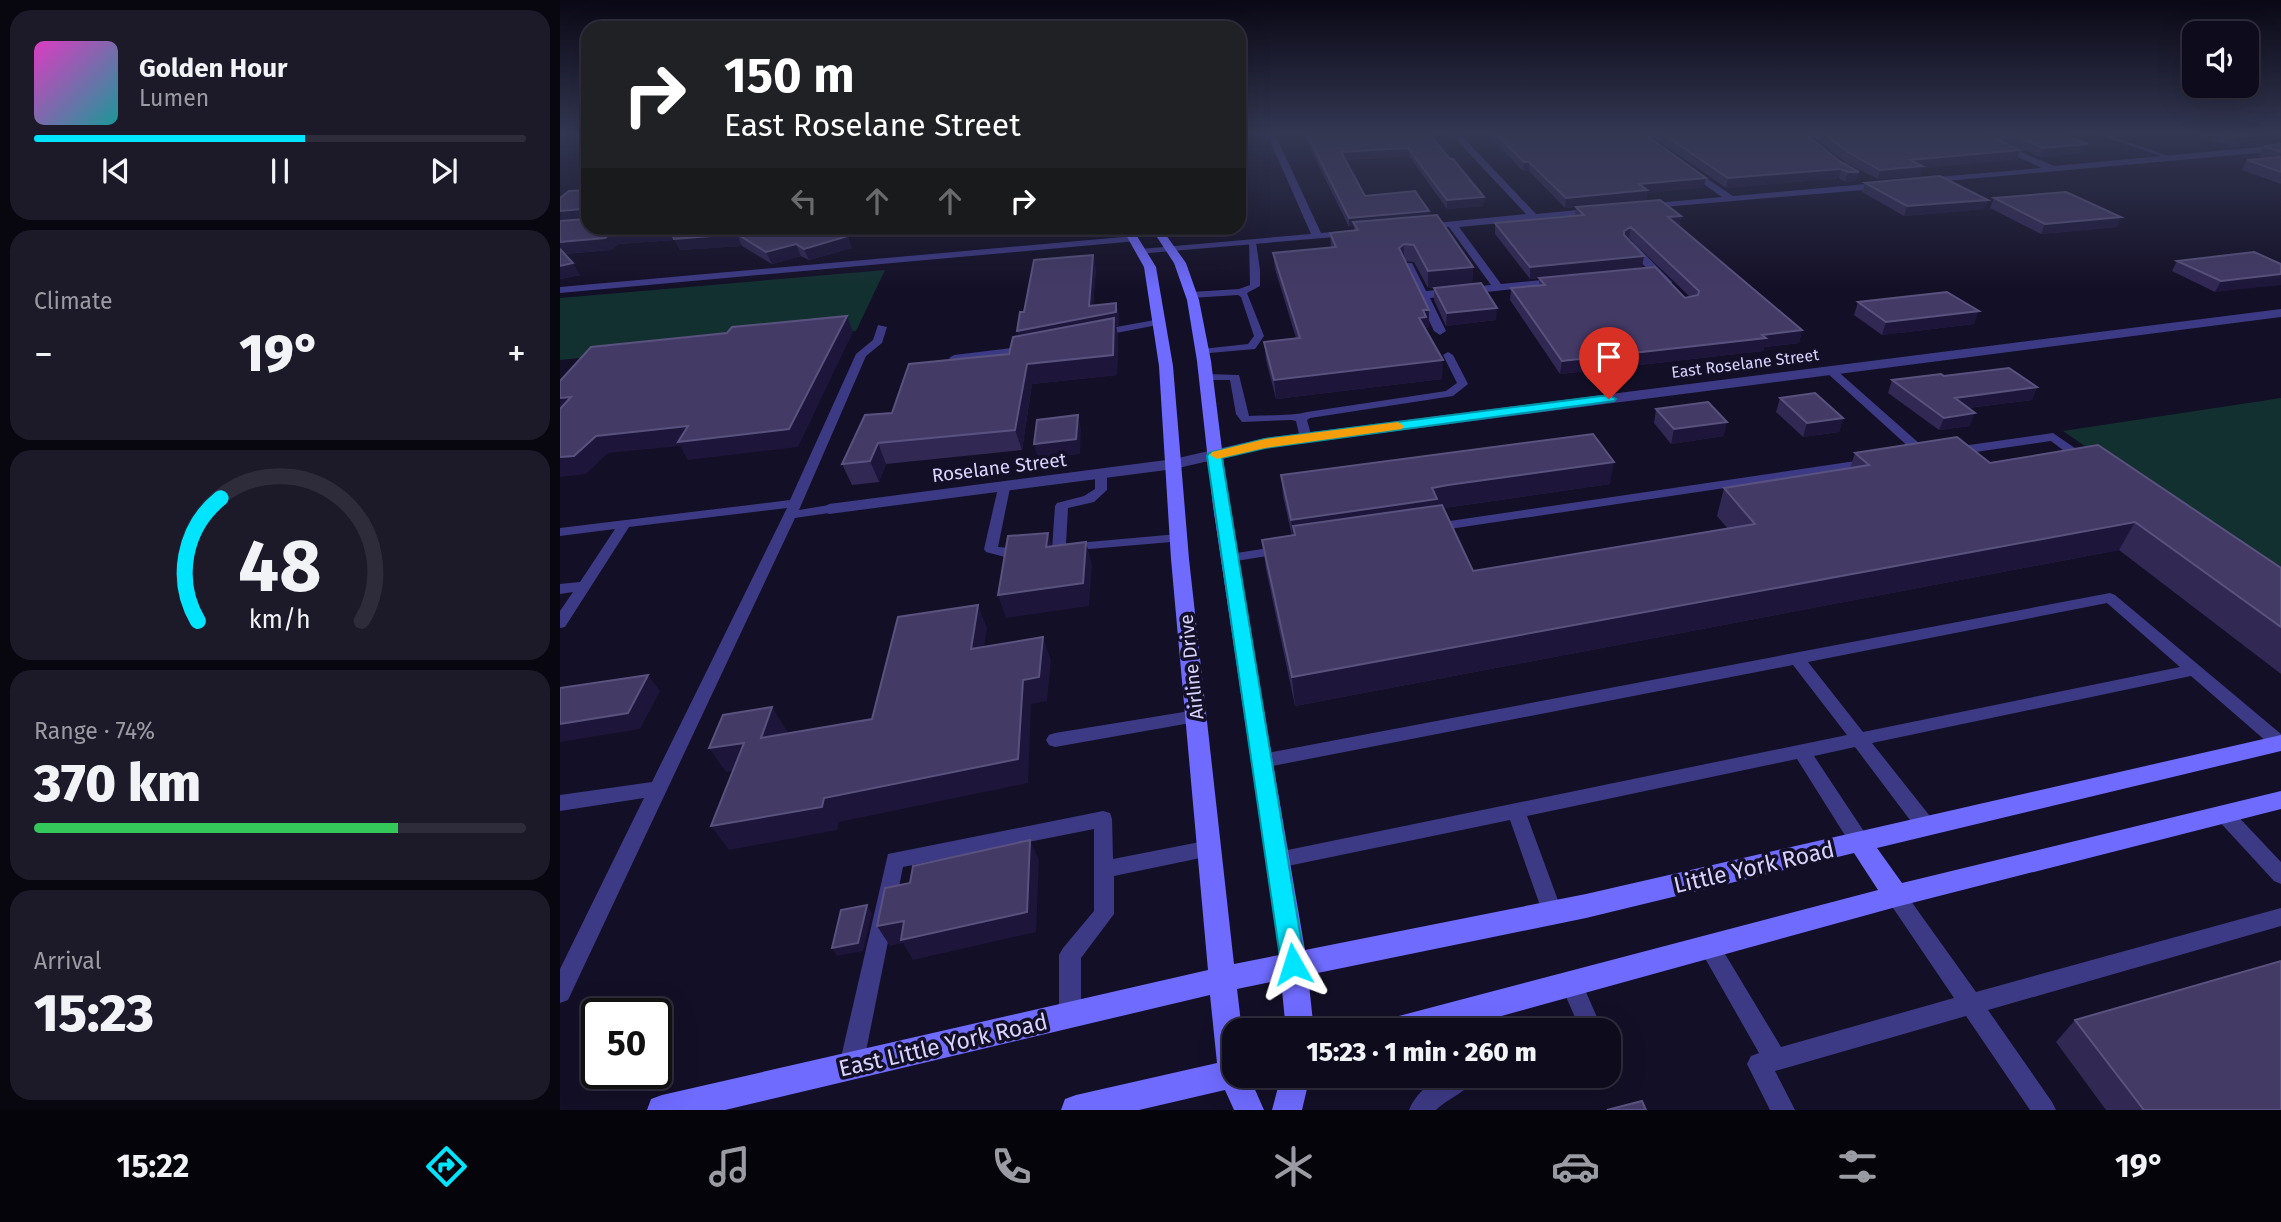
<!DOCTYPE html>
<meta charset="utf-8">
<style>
:root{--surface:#0e0b1c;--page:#1c1929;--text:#f1f3f6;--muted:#9b9ba3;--line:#2e2b3b;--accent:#00e5ff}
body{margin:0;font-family:"Fira Sans",sans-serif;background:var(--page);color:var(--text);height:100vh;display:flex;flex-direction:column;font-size:26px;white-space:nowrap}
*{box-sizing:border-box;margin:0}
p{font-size:23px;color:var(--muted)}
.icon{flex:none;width:38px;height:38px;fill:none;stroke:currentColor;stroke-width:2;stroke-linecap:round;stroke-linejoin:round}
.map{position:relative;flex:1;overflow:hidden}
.drawer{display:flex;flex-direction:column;gap:10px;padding:10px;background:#08060f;width:560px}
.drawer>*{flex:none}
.guide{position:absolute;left:21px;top:21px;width:665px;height:214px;border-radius:21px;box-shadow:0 7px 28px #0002,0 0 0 2px var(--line);background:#202124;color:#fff;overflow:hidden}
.fabs{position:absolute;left:1622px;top:21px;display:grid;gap:14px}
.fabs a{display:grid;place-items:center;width:77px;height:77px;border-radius:14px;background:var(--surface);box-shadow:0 7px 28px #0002,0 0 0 2px var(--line);font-size:35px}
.speed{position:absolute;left:21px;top:998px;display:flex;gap:14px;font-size:35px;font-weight:700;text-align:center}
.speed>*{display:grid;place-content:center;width:91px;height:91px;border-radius:50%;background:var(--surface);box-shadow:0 7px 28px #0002,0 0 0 2px var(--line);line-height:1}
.speed .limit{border:4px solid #111;border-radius:10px;background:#fff;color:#111}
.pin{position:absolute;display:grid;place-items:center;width:60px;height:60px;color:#fff;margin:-72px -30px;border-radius:50% 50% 50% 0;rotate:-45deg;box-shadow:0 0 7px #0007}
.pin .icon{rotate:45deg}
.me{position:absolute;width:77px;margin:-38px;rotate:354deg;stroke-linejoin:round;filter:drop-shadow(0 0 5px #0008)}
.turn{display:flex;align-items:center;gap:24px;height:147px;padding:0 28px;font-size:32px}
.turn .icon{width:91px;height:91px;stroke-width:2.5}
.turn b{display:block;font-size:49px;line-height:60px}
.lanes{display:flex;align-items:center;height:66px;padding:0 28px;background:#0003;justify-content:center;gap:35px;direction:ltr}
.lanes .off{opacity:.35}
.big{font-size:52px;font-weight:800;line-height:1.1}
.drawer .tile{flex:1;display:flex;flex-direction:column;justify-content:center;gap:10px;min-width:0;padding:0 24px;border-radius:21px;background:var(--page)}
.drawer .dial{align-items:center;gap:0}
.dial svg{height:182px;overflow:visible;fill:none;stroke:var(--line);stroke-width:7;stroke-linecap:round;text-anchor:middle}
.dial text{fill:var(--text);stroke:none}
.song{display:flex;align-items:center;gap:21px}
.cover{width:84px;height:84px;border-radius:10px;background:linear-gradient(135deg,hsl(310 70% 55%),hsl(180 70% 35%))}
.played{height:7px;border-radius:4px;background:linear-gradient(90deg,var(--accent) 55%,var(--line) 55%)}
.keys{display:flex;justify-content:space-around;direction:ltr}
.heat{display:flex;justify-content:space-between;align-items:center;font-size:38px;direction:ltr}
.charge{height:10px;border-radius:5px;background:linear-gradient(90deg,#34c759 74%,var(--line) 0)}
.trip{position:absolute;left:662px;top:1018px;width:399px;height:70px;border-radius:21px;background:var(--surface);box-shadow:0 7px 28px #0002,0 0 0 2px var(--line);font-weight:800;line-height:70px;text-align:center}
.tabs{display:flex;height:112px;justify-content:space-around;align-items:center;background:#06040b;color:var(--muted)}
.tabs .icon{width:49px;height:49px}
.tabs .selected{color:var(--accent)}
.tabs b{font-size:32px;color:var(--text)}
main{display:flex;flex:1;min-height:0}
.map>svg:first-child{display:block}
.green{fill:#12302f}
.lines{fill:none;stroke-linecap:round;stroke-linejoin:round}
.lane{fill:#3d3a85;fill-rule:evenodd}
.street{fill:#3d3a85;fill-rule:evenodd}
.secondary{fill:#6f6bff;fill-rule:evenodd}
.wall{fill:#312854}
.shaded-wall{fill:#1d163a}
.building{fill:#433a66;stroke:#5a527e;stroke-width:2}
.route{fill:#00e5ff;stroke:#0095a6;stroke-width:2}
.slow{fill:#f59e0b}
.labels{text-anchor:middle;stroke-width:7;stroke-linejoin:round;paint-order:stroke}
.far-street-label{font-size:16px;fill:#d9d4ff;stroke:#130f26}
.street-label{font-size:19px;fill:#d9d4ff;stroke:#130f26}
.near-street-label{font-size:23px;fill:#d9d4ff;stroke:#130f26}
</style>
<main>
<section class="drawer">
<div class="tile">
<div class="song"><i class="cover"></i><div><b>Golden Hour</b><p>Lumen</p></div></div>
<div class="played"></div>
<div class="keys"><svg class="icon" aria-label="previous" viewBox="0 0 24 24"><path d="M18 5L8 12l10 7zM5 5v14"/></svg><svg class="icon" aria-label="pause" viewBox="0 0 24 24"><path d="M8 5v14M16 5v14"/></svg><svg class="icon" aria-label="next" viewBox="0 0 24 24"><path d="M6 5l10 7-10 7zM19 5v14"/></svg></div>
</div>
<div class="tile"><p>Climate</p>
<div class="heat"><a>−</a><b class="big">19°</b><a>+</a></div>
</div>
<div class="tile dial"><svg viewBox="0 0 100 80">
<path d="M14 69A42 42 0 1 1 86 69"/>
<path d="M14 69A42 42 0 0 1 24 15" stroke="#00e5ff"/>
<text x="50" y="56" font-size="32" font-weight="700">48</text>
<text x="50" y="72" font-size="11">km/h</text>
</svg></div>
<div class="tile"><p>Range · 74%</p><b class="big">370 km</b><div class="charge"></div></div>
<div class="tile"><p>Arrival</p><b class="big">15:23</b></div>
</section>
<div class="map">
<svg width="1721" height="1110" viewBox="0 0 1721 1110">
<rect width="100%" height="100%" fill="#130f26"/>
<path class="green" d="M325,270L296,331L0,360V298Z
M1721,398V582L1503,431Z"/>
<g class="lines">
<path class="lane" d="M1536,134H1546L1614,158L1609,159Z
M574,236L578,239L577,241L0,293V287Z
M689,240L696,242L700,270V286L687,293L704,336L695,349L638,354V350L642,349L688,344L694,336L681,297L678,295L631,298L626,295L631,292L679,289L690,285Z
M600,319L603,320V324L540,336L535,333L540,330Z
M318,325L327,327L322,343L306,356L239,510L269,505L276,509L269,513L235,518L8,1000L0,1003V969L84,798L0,811V795L92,782L227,508L69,527L5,627L0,628V611L13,592L0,594V584L20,582L55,529L0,536V528L230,500L296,354L313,340Z
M469,346L474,349L473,351L394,361L389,358L394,355Z
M888,352L893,355L908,384L893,396L750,418L747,420L752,438L746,442L740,438L736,421L731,420L682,422L676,414L670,380H645L640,377L645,374L679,375L689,416C705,415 735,416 747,412L886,391L897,383L883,355Z
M1270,367L1274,368L1369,452L1371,455L1369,458H1361L1266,372V368Z
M1493,433L1528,457L1530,460L1528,463H1520L1491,441L1395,455L1389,451L1395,447Z
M1309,459L1313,460L1315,463L1313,466L876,531L869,527L876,523Z
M541,470L547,474V490L534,502L508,508L506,544L618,534L625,538L623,541L494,552L492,549L495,506L497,503L524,496L535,489V474Z
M444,484L450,488L438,547L466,549L468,552L466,555L445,557L426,552L424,549L438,488Z
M721,546L726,547L728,550L726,553L670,562L663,558L670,554Z
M1550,593L1555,595L1721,734V749L1714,748L1631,676L1312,743L1373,820L1375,826L1373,832L1366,834L1359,832L1295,747L1254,756L1307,836L1310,842L1307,848L1300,850L1293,848L1237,759L967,816L1003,914L1000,921L993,923L986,921L983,914L950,820L718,868L711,866L708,860L711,854L718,852L1287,735L1233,665L702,768L696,766L693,761L696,756L702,754ZM1547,603L1620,667L1303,732L1248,662Z
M636,710L642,711L644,716L642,721L636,722L495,747L489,745L486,740L489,735L495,733Z
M1664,806L1671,809L1721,862V884L1714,881L1657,819L1655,814L1657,809Z
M543,811L550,813L552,819L553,859L650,840L657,842L660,848L657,854L650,856L554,876V914L521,958V1016L518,1024L510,1027L502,1024L499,1016V955L503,948L534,911V829L343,867L303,1066L299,1074L291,1078L283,1074L279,1066L328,854Z
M1336,887L1343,890L1416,992L1721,908V926L1428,1010L1492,1102L1496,1110H1470L1406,1016L1215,1071L1235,1110H1210L1187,1064L1191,1056L1199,1053L1142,953L1139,946L1142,939L1149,936L1156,939L1221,1047L1394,998L1329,902L1326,896L1329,890Z
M1011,973L1019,976L1043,1031H1021L1000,983L1003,976Z
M881,1076H918C912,1089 888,1098 876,1110H849C855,1095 867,1085 881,1076Z"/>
<path class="street" d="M707,134H715L761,233L794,230L799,233L798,235L577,254V250L581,249L751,234Z
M891,134H900L976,214L1038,208L1043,211L1038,214L899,227L941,284L1002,278L1008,281L1002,284L870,298L886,331L880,335L874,331L842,265L844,263H852L866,291L931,285L889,227L860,230L856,229V225L966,214Z
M1407,134H1419L1494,166L1721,145V151L1363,183V179L1366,178L1482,168Z
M1128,166L1173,196L1327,182L1332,185L1327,188L1080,209V205L1083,204L1162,197L1125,171L1124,169Z
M1065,242H1073L1112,282V286H1104L1065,246Z
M1721,309V317L705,448L614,469L269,514L261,509L269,504L614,459L705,438Z"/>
<path class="secondary" d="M562,228H572L596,267L613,366L629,559L674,964L719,955L717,935L653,506L637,361L627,300L614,263L591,228H601L626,263L639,300L651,361L669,506L745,950L1026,894L1721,735V751L1317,848L1342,883L1721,791V809L1336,907L887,1031H821L825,1021L835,1017L1318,890L1294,853L1026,918L748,975L754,1031H726L721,980L677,989L682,1031H674V1076H689L704,1110H674L665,1090L579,1110H501L505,1099L516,1095L657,1063L650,995L165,1110H87L91,1099L102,1095L648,970L611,559L599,366L584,267Z
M721,1076H750L742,1110H712Z"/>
</g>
<path class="wall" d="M743,134H869L924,197L923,206L887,209L849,156L785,160L805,196L869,216L913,267L912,284L868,288L854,262L845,261L869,327L866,328V331L882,379L716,399L706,360L704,342L736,338L715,269L713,253L771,248L770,233L794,231V227H789Z
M927,134H1084L1144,187L1087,193L1086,200L1005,208L969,171H963Z
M1089,134H1246L1279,161L1296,181L1285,182L1279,178L1166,188Z
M1251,134H1425L1460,150L1456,159L1362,168L1359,176L1318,179L1285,162Z
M1426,134H1502L1528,144L1524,153L1480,157Z
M1635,134H1721L1718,143L1673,147Z
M1721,144V184L1682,170L1687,160L1707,158L1699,156L1704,146Z
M1305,183L1428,200L1424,209L1344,216L1302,192Z
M0,198L276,229L292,248L249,260L241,256L212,264L182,246L120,250L115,240L58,244L51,250L4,254L20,275L0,279Z
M1434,198L1557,227L1481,234L1430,208Z
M1016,207L1121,216L1119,227L1242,330L1239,343L1204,347L1203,351L1000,374L950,300L951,288L979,285V278L1125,298L1130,297L1069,238L1068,239L1082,267L970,279L935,234V223L1015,216Z
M1694,252L1655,292L1612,271L1617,261Z
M536,267L533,306L556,303L559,316V325L556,326L558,336L557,375L472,384L462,450L326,464L319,482L292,485L282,464L332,413L449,354L458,336L464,312Z
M874,288L936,320L886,326L874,300Z
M1298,302L1414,324L1322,335L1294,315Z
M1384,376L1477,387L1472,400L1408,408L1410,426L1379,430L1328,393L1332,380Z
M1220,398L1283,418L1279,432L1243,437L1216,412Z
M1096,409L1164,436L1111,444L1094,423Z
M1295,453L1430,463L1721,568V674L1559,550L735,706L706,569L702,540L732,536L723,496L721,475L1050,484L884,508L913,571L1168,529L1157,516L1164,488L1290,468Z
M1515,1020L1721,1110H1546L1496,1042Z"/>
<path class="shaded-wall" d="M1711,134H1721L1718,143L1673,147L1677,137Z
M1528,144L1524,153L1480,157L1483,148Z
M848,148L849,156L781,160V152Z
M1460,150L1456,159L1362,168L1359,176L1318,179L1320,170L1350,160Z
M964,162H969V171H963Z
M1281,169L1279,178L1166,188L1168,178Z
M1288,172H1299L1296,181L1285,182Z
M1146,178L1144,187L1087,193L1086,200L1005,208L1006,198L1079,184Z
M924,197L923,206L887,209V200Z
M1428,200L1424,209L1344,216L1347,206Z
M22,209L28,220L0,222V211Z
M869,211V220L793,222L794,227H789V218Z
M1121,216L1119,227L1108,217Z
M1561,217L1557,227L1481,234L1485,224Z
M1071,227L1069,238L1063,242L1064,231Z
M110,229L177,234L182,246L120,250L115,240L58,244L51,250L0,254V242L51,233Z
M288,236L292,248L249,260L244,249Z
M236,244L241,256L212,264L206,252Z
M844,244V260L839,248Z
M533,255L536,267L532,317L556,303L559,316V325L556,326L558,336L557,375L472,384L462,450L455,430L467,364L457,331L529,306Z
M1084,256L1082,267L970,279V267Z
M13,263L20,275L0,279V266Z
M913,267L912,284L868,288V271Z
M1721,274V285L1655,292L1661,281Z
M937,308L936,320L886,326L887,313Z
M863,310H869V327L866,328V335L859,318Z
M1419,311L1414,324L1322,335L1326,322Z
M287,316L293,332L238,447L128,460L120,446L48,453L26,474L0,477V457L36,436Z
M1242,330L1239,343L1204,347L1203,351L1000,374L1002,361Z
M883,360L882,379L716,399L714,380Z
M1477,387L1472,400L1390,410L1395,398Z
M11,397L0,417V398Z
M1415,413L1410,426L1379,430L1384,418Z
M518,415L521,429L520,454L478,459L474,444Z
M1283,418L1279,432L1243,437L1247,423Z
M1167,422L1164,436L1111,444L1114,429Z
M318,443L326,464L319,482L310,461Z
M1054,462L1050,484L877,509L733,526L735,542H733L731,520L888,485Z
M1575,522L1559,550L735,706L732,677Z
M488,533L495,555L486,547Z
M526,542L532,565L529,606L446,618L438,595Z
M418,605L427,628L420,672L411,649Z
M483,637L491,661L487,701L471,704L468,783L279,822L277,830L169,850L151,826L264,798L463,680Z
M88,675L100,691L80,729L0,742V724Z
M212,707L227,731L216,762L201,738Z
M184,743L200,766L166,772L149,748Z
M470,840L479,860L476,932L353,960L343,943L330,946L317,926Z
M307,905L312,913L303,951L277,956L272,948Z"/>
<path class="building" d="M747,134H869L890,159H893L924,197L887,200L848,148L781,152L805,196L855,191L869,211L789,218Z
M936,134H1084L1146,178L1079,184L1087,190L1006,198L969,162H964Z
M1103,134H1246L1279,161L1299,172H1288L1281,169L1168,178Z
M1264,134H1425L1460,150L1350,160L1362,166L1320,170L1288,152Z
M1451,134H1502L1528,144L1483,148Z
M1668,134H1711L1677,137Z
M1721,144V152L1704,146Z
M1721,157V172L1687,160Z
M1380,176L1428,200L1347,206L1305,183Z
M28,190V216L22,209L0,211V198L9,191Z
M1506,192L1561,217L1485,224L1434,198Z
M1100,200L1121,216L1108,217L1242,330L1202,335L1206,338L1002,361L951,288L985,285L979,278L1095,267L1125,298L1138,295L1139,291L1071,227L1064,231V235L1084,256L970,267L935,223L1024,215L1016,207Z
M877,215L913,267L868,271L854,245L844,244L839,248L869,310H863L866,317L859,318L883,360L714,380L704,342L740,338L713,253L776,247L770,233L798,230L793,222Z
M28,217V228H274L288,236L244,249L236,244L206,252L177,234L114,239L110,229L51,233L45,238L0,242V221L26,219Z
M0,249L13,263L0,266Z
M1694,252L1721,264V274L1661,281L1617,261Z
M533,255L529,306L556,303V312L457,331L460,312H464L474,260Z
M921,283L937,308L887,313L874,288Z
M1387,292L1419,311L1326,322L1298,302Z
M287,316L229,429L118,442L128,426L36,436L14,456L0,457V409L11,397L0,398V381L31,347L167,333L172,327Z
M554,318L553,355L467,364L455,430L318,443L310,461L282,464L305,415L332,413L349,364L449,354L453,337Z
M1449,368L1477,387L1395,398L1415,413L1384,418L1332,380L1381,374L1384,376Z
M1255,393L1283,418L1247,423L1220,398Z
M1148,402L1167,422L1114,429L1096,409Z
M518,415L516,439L474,444L477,420Z
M1033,434L1054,462L888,485L872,488L877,499L731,520L721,475Z
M1397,437L1430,463L1538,445L1721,568V627L1575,522L732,677L702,540L735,535L733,526L882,505L913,571L1195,524L1164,488L1309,465L1295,453Z
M488,533L486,547L526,542L523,583L438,595L448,536Z
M418,605L411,649L483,637L479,677L463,680L458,759L264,798L262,807L151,826L184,743L149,748L163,715L212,707L201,738L312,719L338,617Z
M88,675L68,713L0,724V688Z
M470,840L467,912L341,940L344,921L317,926L325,888L350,883L353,866Z
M307,905L298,943L272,948L281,910Z
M1721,961V1110H1584L1515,1020Z
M1082,1101L1086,1110H1047Z"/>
<linearGradient id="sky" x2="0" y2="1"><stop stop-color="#0a0815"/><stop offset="0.46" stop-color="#333752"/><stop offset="1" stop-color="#333752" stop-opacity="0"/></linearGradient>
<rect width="1721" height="290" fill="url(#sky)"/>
<path class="route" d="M1049,395L1056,399L1054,401L705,448L662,458L745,964L741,972L733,976L724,972L721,964L647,456L649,453L705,439Z"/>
<path class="slow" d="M838,422L844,426L842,429L705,448L657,459L650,455L652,452L705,439Z"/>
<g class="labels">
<g class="far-street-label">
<text transform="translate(1185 363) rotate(-7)" y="6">East Roselane Street</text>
</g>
<g class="street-label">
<text transform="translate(439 467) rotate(-7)" y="7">Roselane Street</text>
<text transform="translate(631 667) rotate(-96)" y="7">Airline Drive</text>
</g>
<g class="near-street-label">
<text transform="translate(1194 867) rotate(-13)" y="8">Little York Road</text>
<text transform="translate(383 1045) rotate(-13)" y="8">East Little York Road</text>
</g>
</g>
</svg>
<div class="fabs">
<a><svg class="icon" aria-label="sound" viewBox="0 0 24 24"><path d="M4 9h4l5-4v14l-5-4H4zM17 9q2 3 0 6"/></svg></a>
</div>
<div class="speed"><div class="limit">50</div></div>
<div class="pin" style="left:1049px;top:399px;background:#d93025"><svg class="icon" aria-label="arrive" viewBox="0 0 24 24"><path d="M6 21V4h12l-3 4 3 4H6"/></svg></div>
<svg class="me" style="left:733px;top:964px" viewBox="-20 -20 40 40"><path d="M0-17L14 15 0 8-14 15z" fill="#00e5ff" stroke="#fff" stroke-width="4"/></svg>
<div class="trip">15:23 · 1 min · 260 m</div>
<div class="guide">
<div class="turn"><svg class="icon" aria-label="right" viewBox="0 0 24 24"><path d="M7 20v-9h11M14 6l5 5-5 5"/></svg><div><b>150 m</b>East Roselane Street</div></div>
<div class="lanes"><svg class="icon off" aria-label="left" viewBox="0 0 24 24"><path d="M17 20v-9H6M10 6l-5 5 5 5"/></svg><svg class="icon off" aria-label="ahead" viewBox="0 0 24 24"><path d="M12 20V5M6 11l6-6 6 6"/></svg><svg class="icon off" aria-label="ahead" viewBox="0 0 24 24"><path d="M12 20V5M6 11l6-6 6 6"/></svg><svg class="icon" aria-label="right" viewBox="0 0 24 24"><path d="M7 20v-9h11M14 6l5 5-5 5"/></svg></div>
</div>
</div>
</main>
<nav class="tabs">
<b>15:22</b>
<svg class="icon selected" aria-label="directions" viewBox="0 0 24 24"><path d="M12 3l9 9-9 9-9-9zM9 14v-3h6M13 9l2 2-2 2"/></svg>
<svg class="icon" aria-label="music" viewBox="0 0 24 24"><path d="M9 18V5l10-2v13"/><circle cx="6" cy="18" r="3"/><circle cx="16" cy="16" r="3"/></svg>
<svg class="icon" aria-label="phone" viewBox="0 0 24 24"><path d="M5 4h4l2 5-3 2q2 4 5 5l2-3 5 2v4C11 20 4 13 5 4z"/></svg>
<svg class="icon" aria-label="climate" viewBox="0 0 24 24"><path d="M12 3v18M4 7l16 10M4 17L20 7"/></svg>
<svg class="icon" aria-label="car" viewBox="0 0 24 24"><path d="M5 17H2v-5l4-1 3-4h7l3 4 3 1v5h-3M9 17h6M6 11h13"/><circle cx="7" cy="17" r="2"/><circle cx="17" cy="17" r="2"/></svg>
<svg class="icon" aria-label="filters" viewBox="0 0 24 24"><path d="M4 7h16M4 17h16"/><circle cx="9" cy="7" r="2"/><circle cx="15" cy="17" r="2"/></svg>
<b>19°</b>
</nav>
